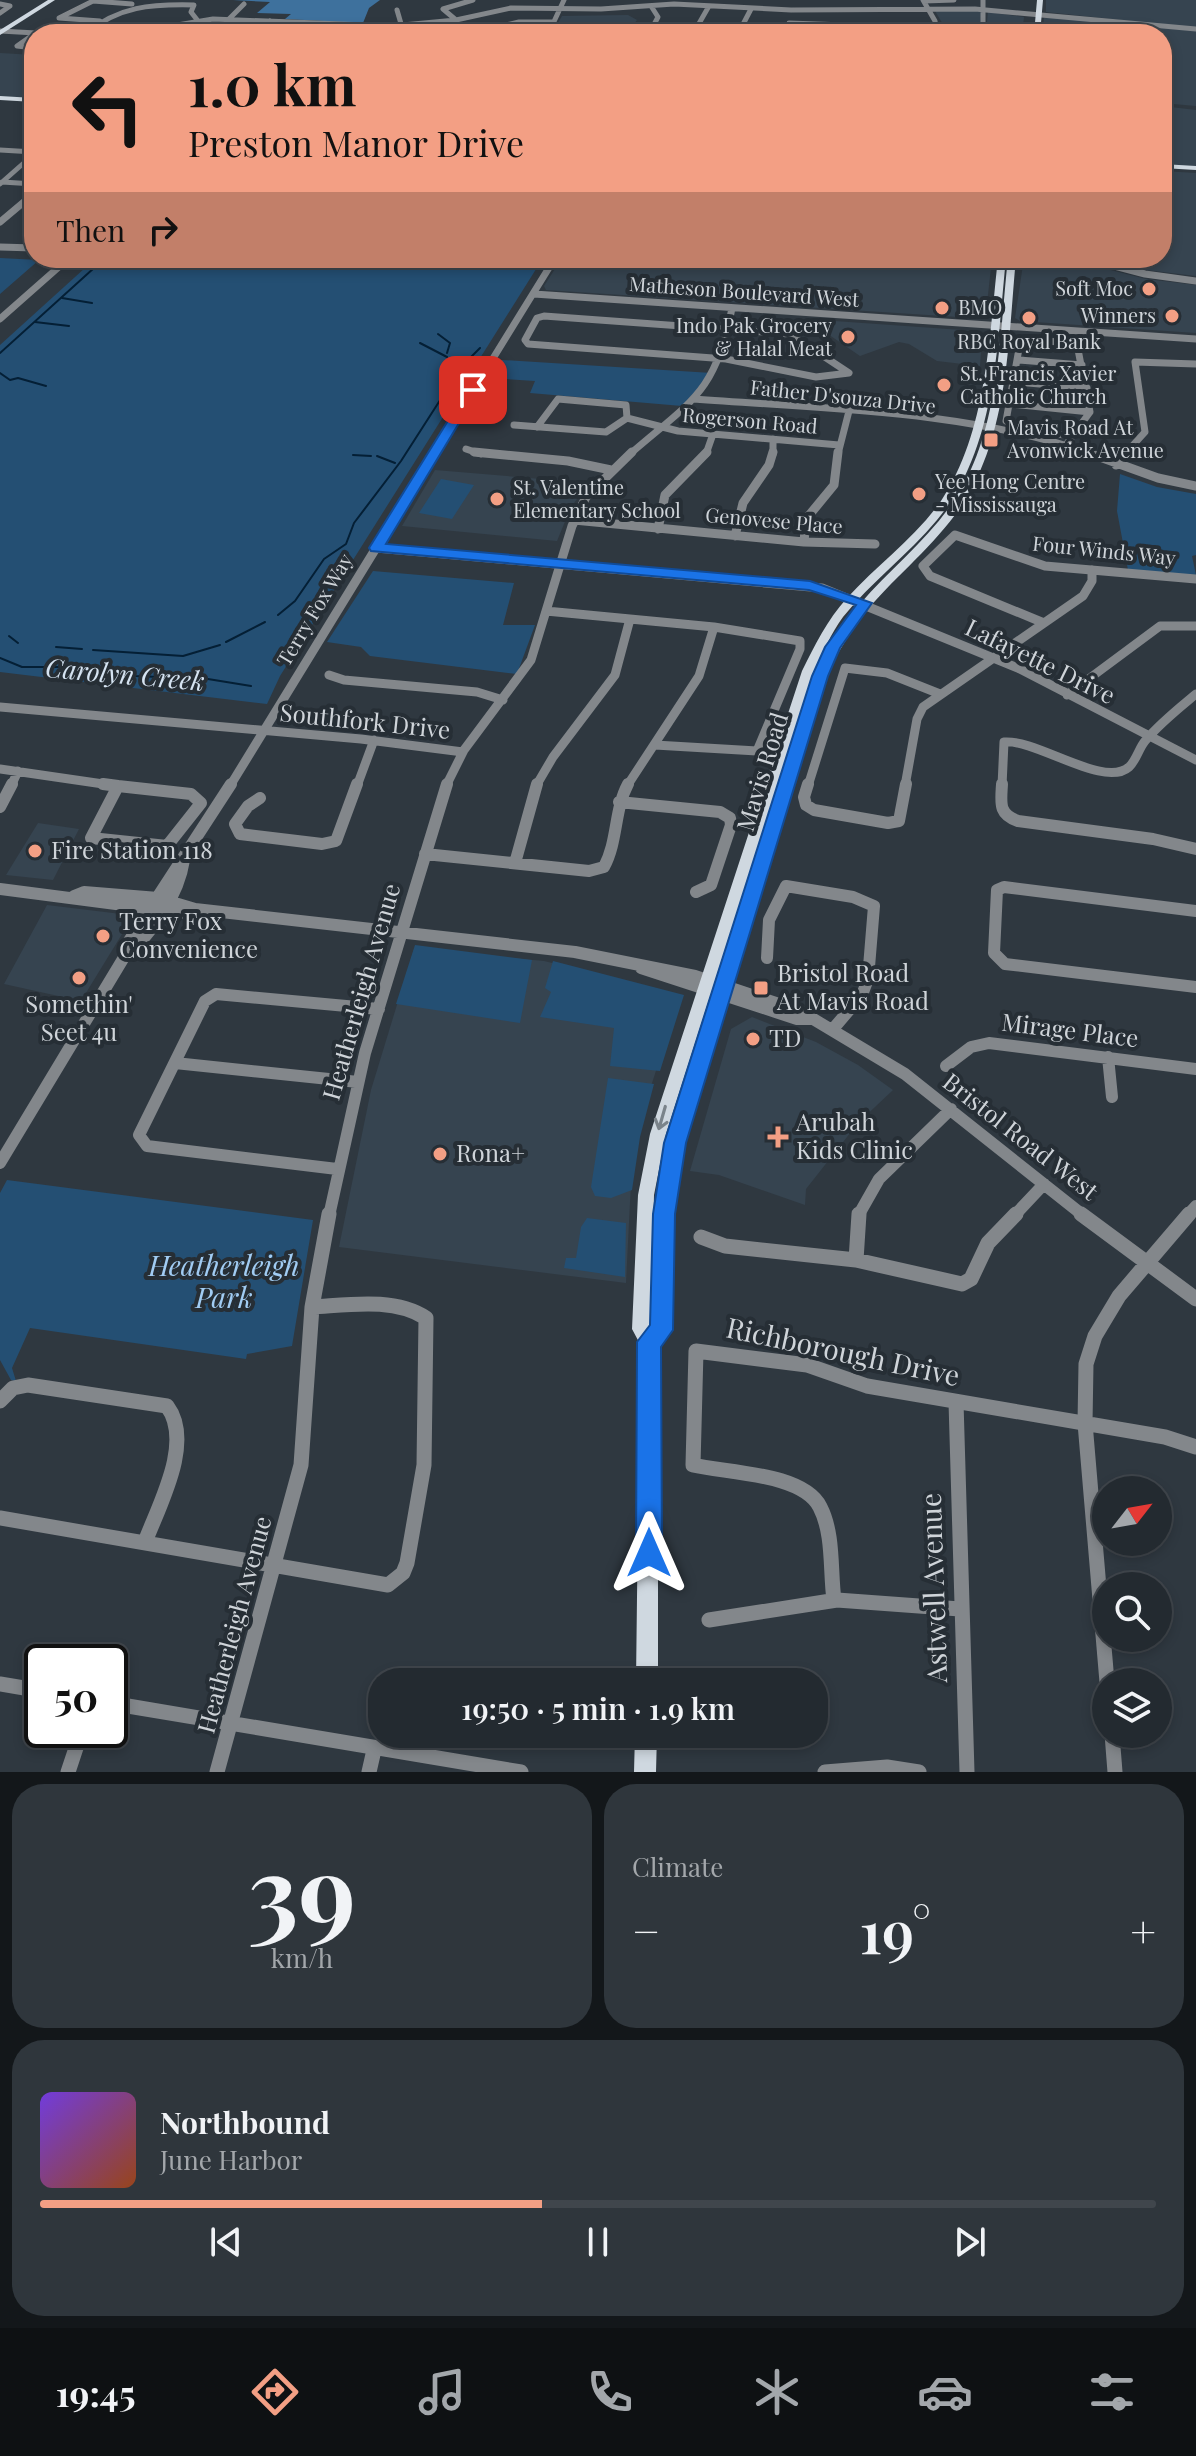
<!DOCTYPE html>
<meta charset="utf-8">
<style>
:root{--surface:#232a30;--page:#2f363c;--text:#f1f3f6;--muted:#a3a7ab;--line:#40464c;--accent:#f39f84}
body{margin:0;font-family:"Playfair Display",serif;background:var(--page);color:var(--text);height:100vh;display:flex;flex-direction:column;font-size:30px;white-space:nowrap}
*{box-sizing:border-box;margin:0}
p{font-size:26px;color:var(--muted)}
.icon{flex:none;width:44px;height:44px;fill:none;stroke:currentColor;stroke-width:2;stroke-linecap:round;stroke-linejoin:round}
.map{position:relative;height:1772px;overflow:hidden}
.side{display:flex;flex-direction:column;gap:12px;padding:12px;background:#13171a;flex:1}
.side>*{flex:none}
.guide{position:absolute;left:24px;top:24px;width:1148px;height:244px;border-radius:32px;box-shadow:0 4px 12px #0003,0 0 0 2px var(--line);background:#f39f84;color:#111;overflow:hidden}
.needle{width:52px;rotate:59deg}
.buttons{position:absolute;left:1092px;top:1476px;display:grid;gap:16px}
.buttons a{display:grid;place-items:center;width:80px;height:80px;border-radius:50%;background:var(--surface);box-shadow:0 4px 12px #0003,0 0 0 2px var(--line);font-size:40px}
.speed{position:absolute;left:24px;top:1644px;display:flex;gap:16px;font-size:40px;font-weight:700;text-align:center}
.speed>*{display:grid;place-content:center;width:104px;height:104px;border-radius:50%;background:var(--surface);box-shadow:0 4px 12px #0003,0 0 0 2px var(--line);line-height:1}
.speed .limit{border:4px solid #111;border-radius:12px;background:#fff;color:#111}
.pin{position:absolute;display:grid;place-items:center;width:68px;height:68px;color:#fff;margin:-34px;border-radius:16px;box-shadow:0 4px 12px #0006}
.me{position:absolute;width:88px;margin:-44px;rotate:0deg;stroke-linejoin:round;filter:drop-shadow(0 0 6px #0008)}
.turn{display:flex;align-items:center;gap:28px;height:168px;padding:0 32px;font-size:36px}
.turn .icon{width:104px;height:104px;stroke-width:2.5}
.turn b{display:block;font-size:56px;line-height:68px}
.then{display:flex;align-items:center;height:76px;padding:0 32px;background:#0003;gap:16px;font-size:30px}
.big{font-size:60px;font-weight:600;line-height:1.1}
.side .widget{flex:1;display:flex;flex-direction:column;justify-content:center;gap:12px;min-width:0;padding:0 28px;border-radius:32px;background:var(--page)}
.side .dial{align-items:center;gap:0}
.dial b{font-size:104px;line-height:1}
.song{display:flex;align-items:center;gap:24px}
.cover{width:96px;height:96px;border-radius:12px;background:linear-gradient(135deg,hsl(260 70% 55%),hsl(20 70% 35%))}
.played{height:8px;border-radius:4px;background:linear-gradient(90deg,var(--accent) 45%,var(--line) 45%)}
.keys{display:flex;justify-content:space-around;direction:ltr}
.heat{display:flex;justify-content:space-between;align-items:center;font-size:44px;direction:ltr}
.side .tiles{flex:1;display:grid;gap:12px;grid-template-columns:1fr 1fr}
.widget:last-child{grid-column:span 2}
.trip{position:absolute;left:368px;top:1668px;width:460px;height:80px;border-radius:32px;background:var(--surface);box-shadow:0 4px 12px #0003,0 0 0 2px var(--line);font-weight:600;line-height:80px;text-align:center}
.tabs{display:flex;height:128px;justify-content:space-around;align-items:center;background:#0e1113;color:var(--muted)}
.tabs .icon{width:56px;height:56px}
.tabs .selected{color:var(--accent)}
.tabs b{font-size:36px;color:var(--text)}
.map>svg:first-child{display:block}
.built{fill:#364450}
.green{fill:#244f73}
.forest{fill:#3e719d}
.lines{fill:none;stroke-linecap:round;stroke-linejoin:round}
.stream{stroke:#041f35;stroke-width:2}
.minor-far4{stroke:#83878b;stroke-width:5}
.minor-far3{stroke:#83878b;stroke-width:7}
.minor-far2{stroke:#83878b;stroke-width:9}
.minor-far1{stroke:#83878b;stroke-width:12}
.minor{stroke:#83878b;stroke-width:15}
.major{fill:#cfd8e0;fill-rule:evenodd}
.oneway{stroke:#7a838a}
.route{fill:#1a73e8;stroke:#114b97;stroke-width:2}
.poi-dot{fill:#f39f84;stroke:#262e35;stroke-width:3}
.labels{text-anchor:middle;stroke-width:8;stroke-linejoin:round;paint-order:stroke}
.far-poi-label{font-size:20px;fill:#cfd4d9;stroke:#262e35;text-anchor:start}
.far-street-label{font-size:20px;fill:#cfd4d9;stroke:#262e35}
.street-label{font-size:24px;fill:#cfd4d9;stroke:#262e35}
.poi-label{font-size:24px;fill:#cfd4d9;stroke:#262e35;text-anchor:start}
.water-label{font-size:26px;font-style:italic;fill:#d5e3f1;stroke:#262e35}
.near-park-label{font-size:28px;font-style:italic;fill:#a1ccf3;stroke:#262e35}
.near-street-label{font-size:28px;fill:#cfd4d9;stroke:#262e35}
</style>
<div class="map">
<svg width="1196" height="1772" viewBox="0 0 1196 1772">
<rect width="100%" height="100%" fill="#2f3840"/>
<path class="built" d="M1046,0H1196V28L1046,12Z
M935,11H982L981,34H943L944,26Z
M988,12L1024,17L1022,34L986,31Z
M628,15L637,20L626,34H545L555,28L562,16Z
M1049,17L1196,31V106L1162,103V34H1042L1044,18Z
M0,53L34,55V99L0,97Z
M1162,106L1196,110V167L1162,165Z
M1162,171L1196,173V276L1138,269L1098,258H1162Z
M562,258H992L986,313L974,318L546,290L544,286Z
M1024,258H1063L1146,279L1196,285V333L1020,321L1015,318Z
M806,319L976,331L982,336L980,366L937,361L909,344L899,342L860,356Z
M435,470L589,483L571,507L557,541L402,526Z
M38,823L79,829L53,880L6,875Z
M47,905L121,914L127,926L81,1001L4,984Z
M414,949L544,961L659,989L674,1015L633,1142L626,1283L339,1247L371,1090Z
M752,1017L816,1042L858,1065L893,1090L858,1123L806,1189L805,1205L719,1175L690,1171L731,1029Z"/>
<path class="green" d="M0,258L39,260L0,294Z
M96,258H543L280,676L267,704L0,672V345Z
M502,360L712,373L682,406L530,393L535,381L491,378Z
M1120,474L1157,487L1196,494V555L1192,556L1196,575L1128,570L1117,511Z
M441,479L474,485L452,519L419,513Z
M373,571L514,583L503,625H535L517,674L370,656L361,647L327,642Z
M415,945L532,960L520,1023L396,1004Z
M553,961L684,995L660,1071L610,1066L614,1028L540,1017L551,992L545,988Z
M608,1078L654,1084L640,1137L632,1190L611,1198L595,1196L591,1187Z
M7,1180L313,1220L292,1346L247,1354L246,1359L30,1328L12,1368L16,1381L11,1380L0,1360V1193Z
M587,1218L626,1223L625,1277L564,1268L566,1258H576L581,1227Z"/>
<path class="forest" d="M233,0H380L369,8L363,23L285,19L291,14L257,13L270,2Z"/>
<g class="lines">
<path class="stream" d="M62,298L92,303
M35,322L69,326
M438,334L450,343L447,353
M420,343L447,357
M0,353L105,258
M0,373L10,380L18,378L46,386
M353,455L371,456
M377,456L395,463
M278,615L295,601L324,559L346,544L354,523L401,461L462,366L480,348
M9,636L18,643
M226,642L265,622
M56,647L82,649
M93,650L183,656L220,645
M0,658L22,667H91L135,676L208,679L251,686"/>
<path class="minor-far4" d="M923,0L935,21L937,34
M983,0V34
M924,1L954,0
M0,4L10,6L0,13
M397,10L404,34
M229,19L244,4
M456,20L443,9L473,0
M100,21L59,18L93,1L132,4
M789,23L900,27L905,34
M0,31L54,34
M34,34L17,46L34,48
M85,34C119,6 151,4 194,5L191,12L198,21
M124,34L213,19L392,26L456,20L511,8L601,9L674,4L791,10L975,9L1196,29
M259,34L270,21
M468,34L519,22H554
M540,34L551,28L564,0
M649,34L658,17L651,6
M693,34L709,6
M738,34L751,9
M0,150L34,152
M2,182L34,184
M0,184L34,154
M29,198L34,194"/>
<path class="minor-far3" d="M0,222L31,196
M0,247L34,248
M1084,258L1145,274L1196,281
M534,294L1196,339
M544,316L790,334L849,373L816,377L726,359L528,344L525,340L537,318Z
M0,319L69,258
M1019,360L1082,365
M1015,382L1087,388
M694,399C825,409 967,410 1092,454
M1010,404L1090,412
M514,425L606,432L627,418L678,431L839,445
M537,427L558,399L626,405L627,418
M1072,436L1020,429L1006,421L1020,343L1027,340L1076,343
M466,449L481,454
M1060,453L1090,412L1076,339
M434,454L555,258
M630,454C691,401 716,393 732,308
M706,454L713,434
M773,454V439
M838,454L849,411
M1125,454L1145,432L1135,362L1196,364"/>
<path class="minor-far2" d="M474,452L568,461L611,470
M1086,452L1158,478L1196,486
M1116,465L1127,452
M574,520L804,542L875,544
M658,529L665,495L707,452
M735,536L743,503L769,465L773,452
M804,542L806,519L834,485L838,452
M376,548L822,588L1020,669L1196,760
M546,611L714,627L800,641V649L757,751L655,745
M1044,623L930,576L923,566L955,535L1045,566L1196,579
M329,675L344,680L477,692L503,700
M1067,695L1160,626H1196
M0,707L361,739L463,752
M0,769L117,786
M11,786L18,771
M230,786L435,452
M357,786L374,740
M446,786L464,750L531,660L572,526L586,497L632,452
M536,786L553,757L615,675L630,619
M627,786L699,676L714,627
M808,786L845,668L887,673L940,694
M905,786L917,719L923,707L1083,596L1092,581V570
M1002,786L1004,742C1037,739 1104,789 1129,767C1136,761 1139,748 1145,741C1160,723 1178,709 1196,694"/>
<path class="minor-far1" d="M103,784L118,786
M808,784L804,797L806,805L814,810L888,823L899,821L906,784
M1002,784C1001,803 998,814 1018,821L1153,839L1196,849
M118,786L191,794L201,803L167,846L91,838Z
M260,798L248,806L235,824L240,834L322,844L336,841L357,784
M619,802L720,812L730,818L731,825L711,885L696,892
M0,807L12,784
M425,854L589,871L604,867C618,841 614,810 628,784
M515,863L537,784
M0,889L185,913L195,909
M74,896L84,892L158,898L195,909L575,952L695,976L800,1011L905,1074L1084,1216
M1196,911L1004,887L997,890L994,953L1005,964L1196,987
M126,954C153,934 179,894 184,860
M767,958L769,920L786,886L853,897L874,906L868,979L862,995L833,1029
M641,968L797,1019H810
M1108,1057L1112,1097
M175,1063L358,1082
M946,1066L971,1047L989,1043L1196,1069
M0,1163L126,954L125,947L231,784
M337,1169L147,1146L139,1135L205,1001L216,994L379,1009
M329,1216L365,1053L447,784
M858,1216L879,1179L951,1109
M1014,1216L1044,1184
M1187,1216L1196,1206"/>
<path class="minor" d="M1081,1214L1196,1299
M701,1237L725,1246L856,1260L962,1284L971,1279L988,1243L1016,1214
M856,1260L859,1214
M0,1401L13,1388L28,1385L167,1406C194,1442 159,1505 145,1542
M956,1402L967,1772
M0,1518L388,1585L403,1573L407,1563L424,1465L426,1318C394,1297 348,1305 312,1307
M834,1600C830,1571 834,1534 820,1507C803,1473 727,1473 693,1465L696,1351L807,1365L867,1386L1165,1437L1196,1447
M709,1620L837,1600L960,1609
M1107,1682L1085,1423L1086,1364L1095,1336L1119,1296L1189,1214
M0,1684L42,1691
M110,1703L521,1772
M1112,1734L1115,1772
M68,1772L82,1730
M217,1772L301,1465L312,1307L329,1214
M369,1772L374,1750
M825,1772L887,1767L919,1772"/>
<path class="major" d="M48,0H55L0,35V30Z
M1037,0H1043L1040,34H1034Z
M0,96L34,98V102L0,100Z
M1162,164L1196,166V170L1162,168Z
M998,258H1006C997,346 996,449 937,520C908,555 871,582 843,617C831,633 823,653 814,671L666,1134L654,1195L651,1328L653,1326L656,1214L667,1143L814,676C827,650 841,627 860,604C889,570 925,542 951,505C1000,436 999,339 1008,258H1016C1008,341 1009,433 962,505C936,544 898,574 868,609C851,630 838,652 826,676L683,1143L672,1214L671,1330L668,1336L658,1346V1682H636L640,1344L632,1329L638,1195L650,1134L802,671C815,645 827,620 847,598C877,565 915,538 941,501C987,432 989,338 998,258Z
M635,1734H657L656,1772H634Z"/>
</g>
<defs><path id="oneway-shaft" d="M-6 0H5M1.5-3L5.5 0L1.5 3" fill="none" stroke-width="1.6" stroke-linecap="round" stroke-linejoin="round" transform="scale(2)"/></defs>
<use class="oneway" href="#oneway-shaft" transform="translate(662 1118) rotate(106)"/>
<path class="route" d="M473,386L479,390L386,544L810,581L872,603L840,648L828,676L686,1143L675,1214L673,1330L661,1347L662,1553L658,1562L649,1566L640,1562L636,1553L637,1342L650,1325L653,1214L664,1143L812,676L825,647L856,605L809,590L371,551L369,548L467,390Z"/>
<g class="poi-dot">
<circle cx="1149" cy="289" r="8"/>
<circle cx="942" cy="308" r="8"/>
<circle cx="1172" cy="316" r="8"/>
<circle cx="1029" cy="318" r="8"/>
<circle cx="848" cy="337" r="8"/>
<circle cx="944" cy="385" r="8"/>
<rect x="983" y="432" width="16" height="16" rx="4"/>
<circle cx="919" cy="494" r="8"/>
<circle cx="497" cy="499" r="8"/>
<circle cx="35" cy="851" r="8"/>
<circle cx="103" cy="936" r="8"/>
<circle cx="79" cy="978" r="8"/>
<rect x="753" y="980" width="16" height="16" rx="4"/>
<circle cx="753" cy="1039" r="8"/>
<path d="M774 1125h8v8h8v8h-8v8h-8v-8h-8v-8h8z"/>
<circle cx="440" cy="1154" r="8"/>
</g>
<g class="labels">
<g class="far-poi-label">
<text x="1133" y="296" text-anchor="end">Soft Moc</text>
<text x="958" y="315">BMO</text>
<text x="1156" y="323" text-anchor="end">Winners</text>
<text x="832" y="333" text-anchor="end">Indo Pak Grocery<tspan x="832" dy="23">&amp; Halal Meat</tspan></text>
<text x="1029" y="349" text-anchor="middle">RBC Royal Bank</text>
<text x="960" y="381">St. Francis Xavier<tspan x="960" dy="23">Catholic Church</tspan></text>
<text x="1007" y="435">Mavis Road At<tspan x="1007" dy="23">Avonwick Avenue</tspan></text>
<text x="935" y="489">Yee Hong Centre<tspan x="935" dy="23">- Mississauga</tspan></text>
<text x="513" y="495">St. Valentine<tspan x="513" dy="23">Elementary School</tspan></text>
</g>
<g class="far-street-label">
<text transform="translate(744 292) rotate(4)" y="7">Matheson Boulevard West</text>
<text transform="translate(843 397) rotate(6)" y="7">Father D'souza Drive</text>
<text transform="translate(750 421) rotate(5)" y="7">Rogerson Road</text>
<text transform="translate(774 521) rotate(5)" y="7">Genovese Place</text>
<text transform="translate(1104 551) rotate(6)" y="7">Four Winds Way</text>
<text transform="translate(315 610) rotate(-59)" y="7">Terry Fox Way</text>
</g>
<g class="street-label">
<text transform="translate(1040 662) rotate(26)" y="8">Lafayette Drive</text>
<text transform="translate(365 722) rotate(6)" y="8">Southfork Drive</text>
<text transform="translate(763 772) rotate(-73)" y="8">Mavis Road</text>
<text transform="translate(362 992) rotate(-74)" y="8">Heatherleigh Avenue</text>
<text transform="translate(1070 1031) rotate(7)" y="8">Mirage Place</text>
<text transform="translate(1020 1137) rotate(38)" y="8">Bristol Road West</text>
<text transform="translate(235 1625) rotate(-75)" y="8">Heatherleigh Avenue</text>
</g>
<g class="poi-label">
<text x="51" y="859">Fire Station 118</text>
<text x="119" y="930">Terry Fox<tspan x="119" dy="28">Convenience</tspan></text>
<text x="777" y="982">Bristol Road<tspan x="777" dy="28">At Mavis Road</tspan></text>
<text x="79" y="1013" text-anchor="middle">Somethin'<tspan x="79" dy="28">Seet 4u</tspan></text>
<text x="769" y="1047">TD</text>
<text x="796" y="1131">Arubah<tspan x="796" dy="28">Kids Clinic</tspan></text>
<text x="456" y="1162">Rona+</text>
</g>
<g class="water-label">
<text transform="translate(125 675) rotate(5)" y="9">Carolyn Creek</text>
</g>
<g class="near-park-label">
<text x="224" y="1276">Heatherleigh<tspan x="224" dy="32">Park</tspan></text>
</g>
<g class="near-street-label">
<text transform="translate(843 1352) rotate(12)" y="10">Richborough Drive</text>
<text transform="translate(934 1588) rotate(-92)" y="10">Astwell Avenue</text>
</g>
</g>
</svg>
<div class="buttons">
<a><svg class="needle" viewBox="-14 -14 28 28"><path d="M0-13l5 13h-10z" fill="#e53935"/><path d="M0 13l5-13h-10z" fill="#a3a7ab"/></svg></a>
<a><svg class="icon" aria-label="search" viewBox="0 0 24 24"><circle cx="10" cy="10" r="6"/><path d="M15 15l6 6"/></svg></a>
<a><svg class="icon" aria-label="layers" viewBox="0 0 24 24"><path d="M12 4l9 5-9 5-9-5zM3 14l9 5 9-5"/></svg></a>
</div>
<div class="speed"><div class="limit">50</div></div>
<div class="pin" style="left:473px;top:390px;background:#d93025"><svg class="icon" aria-label="arrive" viewBox="0 0 24 24"><path d="M6 21V4h12l-3 4 3 4H6"/></svg></div>
<svg class="me" style="left:649px;top:1553px" viewBox="-20 -20 40 40"><path d="M0-17L14 15 0 8-14 15z" fill="#1a73e8" stroke="#fff" stroke-width="4"/></svg>
<div class="trip">19:50 · 5 min · 1.9 km</div>
<div class="guide">
<div class="turn"><svg class="icon" aria-label="left" viewBox="0 0 24 24"><path d="M17 20v-9H6M10 6l-5 5 5 5"/></svg><div><b>1.0 km</b>Preston Manor Drive</div></div>
<div class="then">Then<svg class="icon" aria-label="right" viewBox="0 0 24 24"><path d="M7 20v-9h11M14 6l5 5-5 5"/></svg></div>
</div>
</div>
<section class="side">
<div class="tiles">
<div class="widget dial"><b>39</b><p>km/h</p></div>
<div class="widget"><p>Climate</p>
<div class="heat"><a>−</a><b class="big">19°</b><a>+</a></div>
</div>
<div class="widget">
<div class="song"><i class="cover"></i><div><b>Northbound</b><p>June Harbor</p></div></div>
<div class="played"></div>
<div class="keys"><svg class="icon" aria-label="previous" viewBox="0 0 24 24"><path d="M18 5L8 12l10 7zM5 5v14"/></svg><svg class="icon" aria-label="pause" viewBox="0 0 24 24"><path d="M8 5v14M16 5v14"/></svg><svg class="icon" aria-label="next" viewBox="0 0 24 24"><path d="M6 5l10 7-10 7zM19 5v14"/></svg></div>
</div>
</div>
</section>
<nav class="tabs">
<b>19:45</b>
<svg class="icon selected" aria-label="directions" viewBox="0 0 24 24"><path d="M12 3l9 9-9 9-9-9zM9 14v-3h6M13 9l2 2-2 2"/></svg>
<svg class="icon" aria-label="music" viewBox="0 0 24 24"><path d="M9 18V5l10-2v13"/><circle cx="6" cy="18" r="3"/><circle cx="16" cy="16" r="3"/></svg>
<svg class="icon" aria-label="phone" viewBox="0 0 24 24"><path d="M5 4h4l2 5-3 2q2 4 5 5l2-3 5 2v4C11 20 4 13 5 4z"/></svg>
<svg class="icon" aria-label="climate" viewBox="0 0 24 24"><path d="M12 3v18M4 7l16 10M4 17L20 7"/></svg>
<svg class="icon" aria-label="car" viewBox="0 0 24 24"><path d="M5 17H2v-5l4-1 3-4h7l3 4 3 1v5h-3M9 17h6M6 11h13"/><circle cx="7" cy="17" r="2"/><circle cx="17" cy="17" r="2"/></svg>
<svg class="icon" aria-label="filters" viewBox="0 0 24 24"><path d="M4 7h16M4 17h16"/><circle cx="9" cy="7" r="2"/><circle cx="15" cy="17" r="2"/></svg>
</nav>
